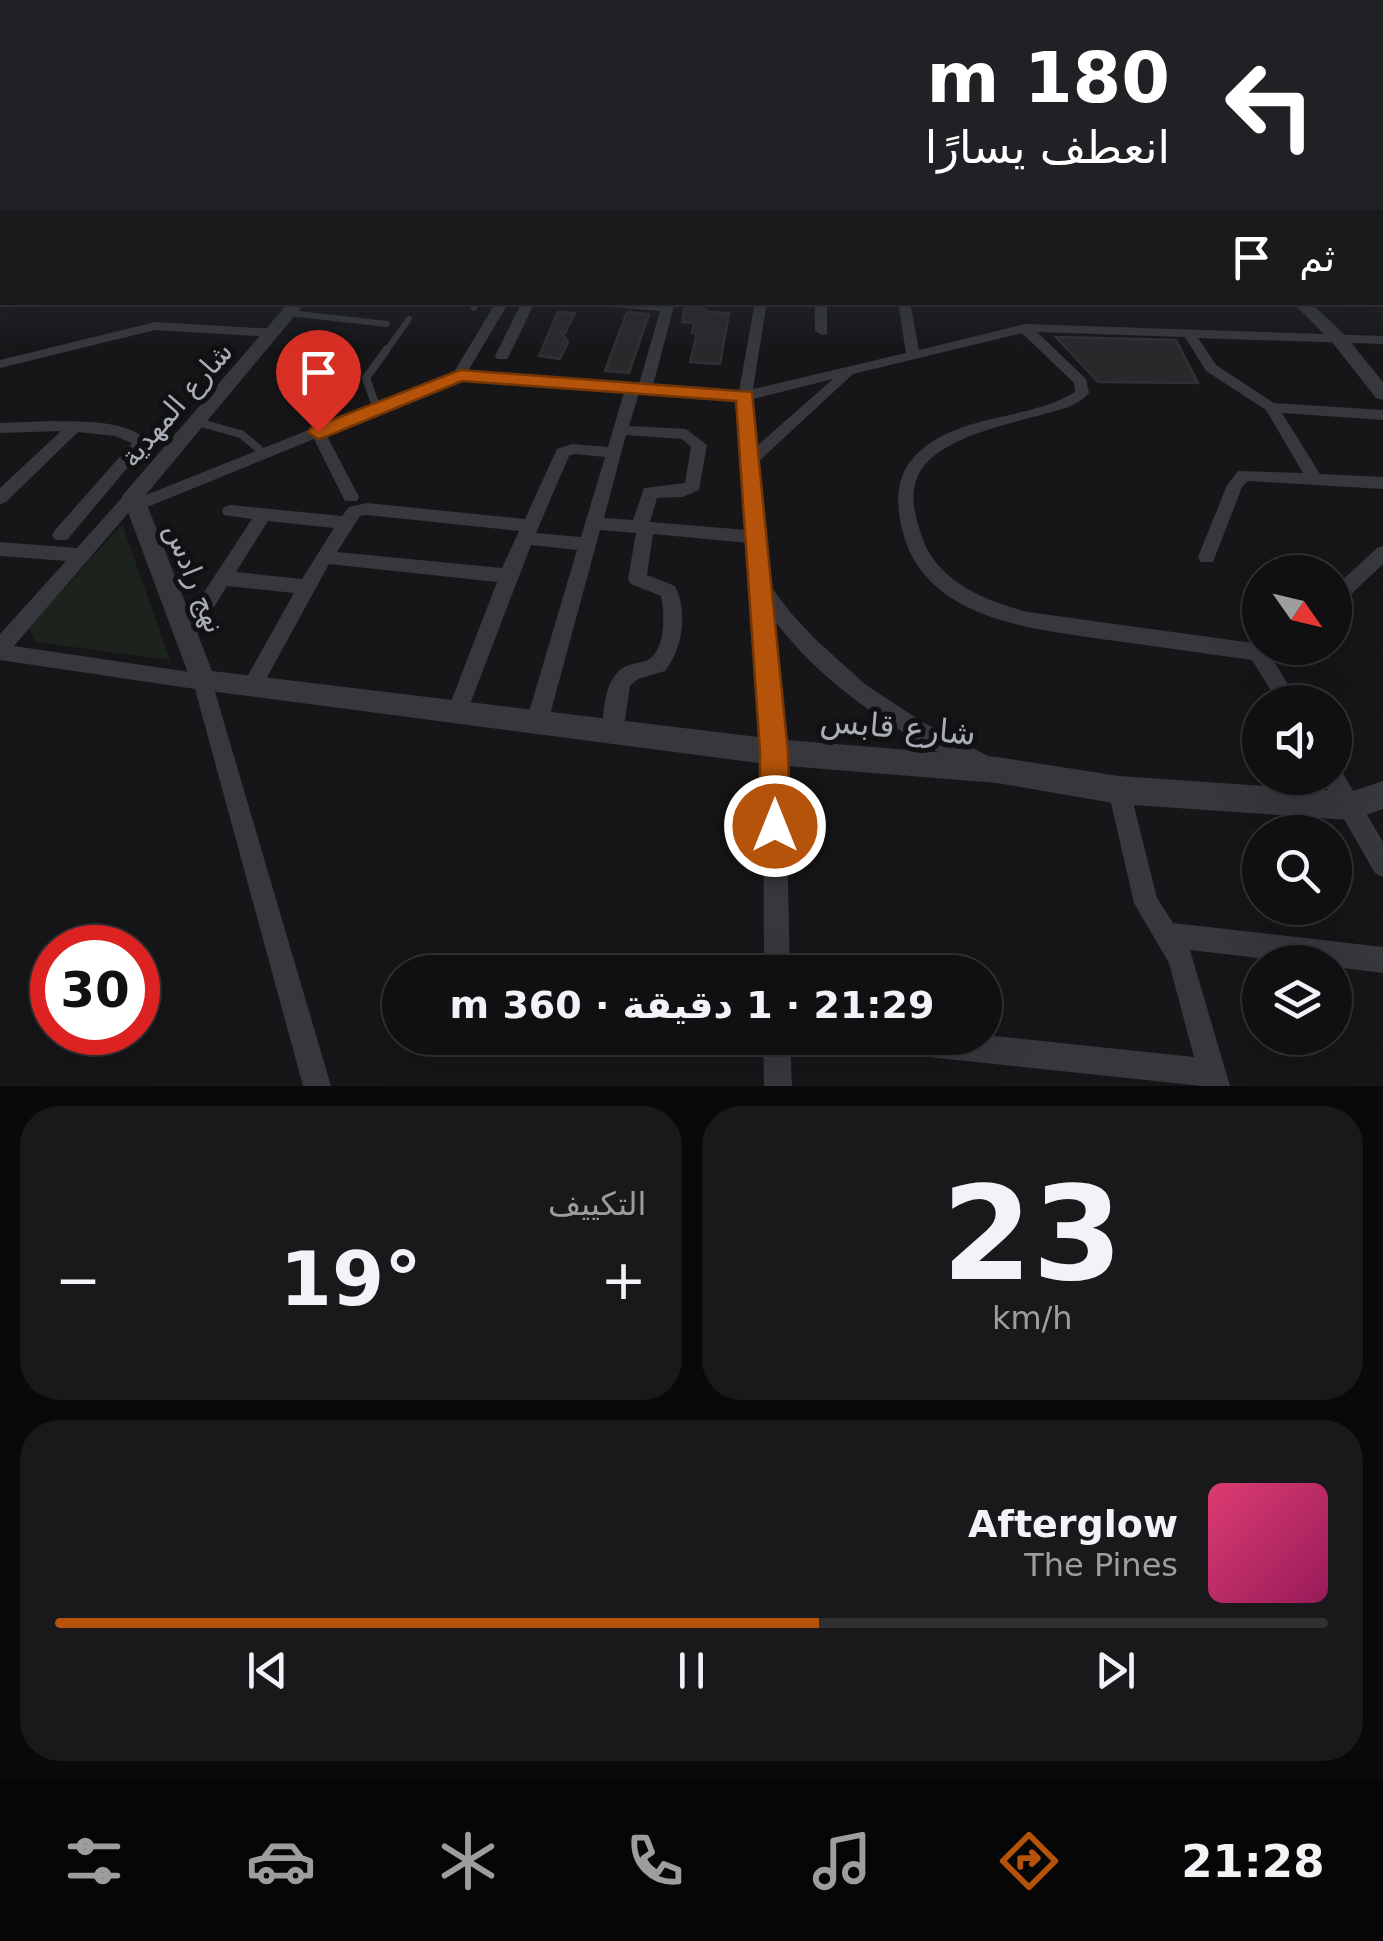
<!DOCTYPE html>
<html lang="ar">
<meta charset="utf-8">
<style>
:root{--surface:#101012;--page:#19191b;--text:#f1f3f6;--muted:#9c9d9f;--line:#303032;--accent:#b45309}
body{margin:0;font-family:"DejaVu Sans","Noto Sans Arabic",sans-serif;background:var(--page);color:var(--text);direction:rtl;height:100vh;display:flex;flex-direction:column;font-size:38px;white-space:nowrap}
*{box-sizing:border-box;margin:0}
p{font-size:32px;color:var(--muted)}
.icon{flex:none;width:55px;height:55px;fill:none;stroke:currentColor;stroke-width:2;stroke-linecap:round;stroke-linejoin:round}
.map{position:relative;height:1086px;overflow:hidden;direction:ltr}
.details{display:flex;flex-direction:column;gap:20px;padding:20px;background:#09090a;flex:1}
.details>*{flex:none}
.top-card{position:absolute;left:0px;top:0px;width:1385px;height:305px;box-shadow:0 10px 40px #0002,0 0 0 2px var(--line);direction:rtl;background:#202124;color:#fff;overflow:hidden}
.needle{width:65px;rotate:124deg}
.fabs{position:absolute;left:1242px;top:555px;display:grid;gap:20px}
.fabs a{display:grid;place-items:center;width:110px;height:110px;border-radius:50%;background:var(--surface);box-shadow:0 10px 40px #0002,0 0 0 2px var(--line);font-size:50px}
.speed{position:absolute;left:30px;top:925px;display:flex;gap:20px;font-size:50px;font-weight:700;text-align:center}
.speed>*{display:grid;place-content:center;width:130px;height:130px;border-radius:50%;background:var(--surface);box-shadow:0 10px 40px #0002,0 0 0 2px var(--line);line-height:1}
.speed .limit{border:15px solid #d22;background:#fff;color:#111}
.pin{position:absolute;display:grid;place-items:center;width:85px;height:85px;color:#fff;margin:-102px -42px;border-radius:50% 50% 50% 0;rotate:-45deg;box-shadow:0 0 10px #0007}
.pin .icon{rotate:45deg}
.me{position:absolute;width:110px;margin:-55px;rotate:0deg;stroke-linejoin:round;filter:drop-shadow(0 0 8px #0008)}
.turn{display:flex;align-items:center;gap:35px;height:210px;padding:0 50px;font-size:45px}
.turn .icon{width:130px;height:130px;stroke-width:2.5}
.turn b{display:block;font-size:70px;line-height:85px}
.then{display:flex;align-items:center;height:95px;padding:0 50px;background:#0003;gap:20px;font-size:38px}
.big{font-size:75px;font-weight:800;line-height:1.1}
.details .tile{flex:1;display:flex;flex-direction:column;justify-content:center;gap:15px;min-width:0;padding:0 35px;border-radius:40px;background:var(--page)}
.details .dial{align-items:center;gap:0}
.dial b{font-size:130px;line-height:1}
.song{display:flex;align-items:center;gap:30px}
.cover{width:120px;height:120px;border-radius:15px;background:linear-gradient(135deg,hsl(340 70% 55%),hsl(330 70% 35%))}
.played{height:10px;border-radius:5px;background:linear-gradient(90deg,var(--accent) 60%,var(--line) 60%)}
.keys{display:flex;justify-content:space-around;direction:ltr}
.heat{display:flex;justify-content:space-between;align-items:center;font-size:55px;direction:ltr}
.details .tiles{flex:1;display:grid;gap:20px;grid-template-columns:1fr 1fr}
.tile:last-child{grid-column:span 2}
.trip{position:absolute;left:382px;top:955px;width:620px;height:100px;border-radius:50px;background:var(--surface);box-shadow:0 10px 40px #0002,0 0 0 2px var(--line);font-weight:800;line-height:100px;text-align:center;direction:rtl}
.tabs{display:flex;height:160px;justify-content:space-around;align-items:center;background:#060607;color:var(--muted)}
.tabs .icon{width:70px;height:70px}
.tabs .active{color:var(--accent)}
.tabs b{font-size:45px;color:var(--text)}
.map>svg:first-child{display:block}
.green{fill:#1c231d}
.building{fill:#29292c;stroke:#303034;stroke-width:2.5}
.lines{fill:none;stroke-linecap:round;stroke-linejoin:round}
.service-far1{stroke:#37383d;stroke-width:6}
.service{stroke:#37383d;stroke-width:8}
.minor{fill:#37383d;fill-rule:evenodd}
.tertiary{fill:#37383d;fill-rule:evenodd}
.secondary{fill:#45474d;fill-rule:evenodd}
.route{fill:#b45309;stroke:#753606;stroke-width:2.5}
.labels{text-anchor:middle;stroke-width:10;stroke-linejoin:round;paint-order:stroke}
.street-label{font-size:28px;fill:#a8adb8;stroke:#111113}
.near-street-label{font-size:32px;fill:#a8adb8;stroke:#111113}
</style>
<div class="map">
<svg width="1383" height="1086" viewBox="0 0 1383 1086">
<rect width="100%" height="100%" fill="#161618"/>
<path class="green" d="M122,524L170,660L35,642L29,628Z"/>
<path class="building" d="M698,305L709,312L729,313L720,364L690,362L697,334L692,333L694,323L682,322L685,307L698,308Z
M558,312L575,313L565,333L561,332L568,342L560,359L539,356Z
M627,312L649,314L629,373L605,371Z
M1056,337L1176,340L1198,383L1098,382Z"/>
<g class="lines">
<path class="service-far1" d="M474,308L477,302
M290,313L387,324
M386,351L409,319"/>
<path class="service" d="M377,409L366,378L387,349
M197,422L241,434L265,454"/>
<path class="minor" d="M0,219H2V227H0Z
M1382,247H1383V253H1382Z
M496,302H509L468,371L639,384L660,311L601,306L595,302H675L653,385L739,391L755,302H767L753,389L906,353L898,302H910L919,350L1025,324L1383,336V344L1198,338L1216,365L1274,403L1383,410V420L1282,413L1320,474L1383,477V489L1248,481L1242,487L1213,562H1201L1198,557L1227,485L1238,471L1303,473L1266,410L1206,371L1185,337L1037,332L1086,379L1089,393C1077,407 1058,410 1041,415C1005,425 928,440 916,481C910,499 916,518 921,534C935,581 985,601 1028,612L1260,644V648H1293L1290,654L1272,658L1299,702H1278L1252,660C1207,654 1162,647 1116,641C1038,629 924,623 902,529C896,503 895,478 914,457C955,412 1027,422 1075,392L1074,383L1022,333L853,374L758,462L769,584L790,612L814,638L866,685L924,723L988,756L991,763L988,770L980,773L972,770C897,732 823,687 772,617L785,752L790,972H764L763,752L748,543L653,534L647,575L675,586C688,612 683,648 665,671L638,679L630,686L623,734L620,741L612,744L604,741L601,734C604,714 603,689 617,673C624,664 635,664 645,661C666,654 665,613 661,596L631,584L628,579L636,533L600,530L548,722L544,729L537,732L530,729L526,722L577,550L531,545L467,712L464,719L457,721L450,719L447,712L497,582L329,564L259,692L252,695L245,692L242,686L294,593L227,586L193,641L186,643L179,641L176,635L252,519L224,515L222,511L224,507L230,505L342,516L349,507L367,503L525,519L557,449L572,444L608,447L624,392L461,379L326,434L359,497L357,501H345L314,439L140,510L130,511L14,646L210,675L331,1086H303L195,689L0,660V634L66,561L0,556V542L77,548L127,492H139L141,497L454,372ZM833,379L757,446L753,399ZM639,393L738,400L747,530L650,522L657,498L683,497L699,490L707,445L686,429L629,426ZM626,435L682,439L691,447L685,483L644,488L633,520L604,518ZM574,454L605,457L581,537L536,533L569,456ZM367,515L519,531L502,568L337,552L360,516ZM268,521L334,528L302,579L236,572Z
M522,302H535L509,356L507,359H497L495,356Z
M815,302H827V334L822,335L815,331Z
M155,322L274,329L281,333L274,337L155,330L0,368V360Z
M52,421C82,422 127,419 149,442L67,540H55L52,535L55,530L132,443L115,436L78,432L6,502L0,504V488L61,431L0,433V423Z
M1383,546V564L1342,603L1335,605V587L1377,548Z
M1335,768L1341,770L1383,842V877L1375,873L1325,786L1322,778H1335Z
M1119,779L1127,782L1130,790L1157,898L1173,923L1383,947V973L1335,967V962H1294L1190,950L1230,1086H1202L881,1052L871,1048L868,1038H985V1035L1194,1057L1169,963L1134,903L1108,790L1111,782Z
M763,1038H790L792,1086H764Z"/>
<path class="tertiary" d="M289,302H306L144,497L212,671L774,739L997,757L1119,776L1350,792L1383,781V809L1350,820L1119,804L997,783L774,765L194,689L122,496Z
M1292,302H1310L1344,334L1383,382V400L1376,398L1332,342Z"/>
<path class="secondary" d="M1382,203H1383V213H1382Z"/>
</g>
<linearGradient id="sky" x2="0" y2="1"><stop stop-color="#0c0c0d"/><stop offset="0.57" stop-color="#363c48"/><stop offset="1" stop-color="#363c48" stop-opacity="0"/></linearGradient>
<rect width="1383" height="354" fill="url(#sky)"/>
<path class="route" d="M460,370L752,392L788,752L790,826L786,836L775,841L764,836L760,826V752L736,401L462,381L325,437L318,439L308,432L311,428Z"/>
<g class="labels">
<g class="street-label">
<text transform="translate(176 404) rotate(-49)" y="10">شارع المهدية</text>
<text transform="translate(195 578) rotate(68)" y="10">نهج رادس</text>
</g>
<g class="near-street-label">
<text transform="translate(898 727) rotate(5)" y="11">شارع قابس</text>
</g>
</g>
</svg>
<div class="fabs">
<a><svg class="needle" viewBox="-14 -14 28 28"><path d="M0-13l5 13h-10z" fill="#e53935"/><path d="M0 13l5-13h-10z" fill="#9c9d9f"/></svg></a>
<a><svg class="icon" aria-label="sound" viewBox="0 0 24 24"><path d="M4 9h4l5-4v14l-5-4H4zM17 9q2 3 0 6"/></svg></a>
<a><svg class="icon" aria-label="search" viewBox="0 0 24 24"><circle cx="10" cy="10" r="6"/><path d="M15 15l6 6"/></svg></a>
<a><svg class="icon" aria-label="layers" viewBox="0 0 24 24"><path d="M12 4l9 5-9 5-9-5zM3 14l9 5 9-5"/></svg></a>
</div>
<div class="speed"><div class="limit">30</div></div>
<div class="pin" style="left:318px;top:432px;background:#d93025"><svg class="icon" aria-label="arrive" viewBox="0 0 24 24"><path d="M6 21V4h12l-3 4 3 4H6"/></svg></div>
<svg class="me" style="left:775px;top:826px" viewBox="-20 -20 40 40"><circle r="17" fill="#b45309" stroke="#fff" stroke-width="3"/><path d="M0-11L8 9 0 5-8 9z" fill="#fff"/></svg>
<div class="trip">21:29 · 1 دقيقة · 360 m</div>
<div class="top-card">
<div class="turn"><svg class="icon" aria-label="left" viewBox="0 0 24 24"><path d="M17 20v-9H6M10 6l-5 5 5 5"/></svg><div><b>180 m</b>انعطف يسارًا</div></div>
<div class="then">ثم<svg class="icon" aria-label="arrive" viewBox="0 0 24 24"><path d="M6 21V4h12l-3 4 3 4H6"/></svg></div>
</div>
</div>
<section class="details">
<div class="tiles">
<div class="tile dial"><b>23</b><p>km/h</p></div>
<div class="tile"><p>التكييف</p>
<div class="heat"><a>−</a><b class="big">19°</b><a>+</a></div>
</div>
<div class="tile">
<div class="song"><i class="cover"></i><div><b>Afterglow</b><p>The Pines</p></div></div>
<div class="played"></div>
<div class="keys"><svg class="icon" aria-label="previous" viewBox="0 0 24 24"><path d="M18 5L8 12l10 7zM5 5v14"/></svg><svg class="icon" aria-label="pause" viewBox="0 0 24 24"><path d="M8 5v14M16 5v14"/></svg><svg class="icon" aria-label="next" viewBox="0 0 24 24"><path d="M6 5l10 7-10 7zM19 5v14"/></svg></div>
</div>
</div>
</section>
<nav class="tabs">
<b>21:28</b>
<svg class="icon active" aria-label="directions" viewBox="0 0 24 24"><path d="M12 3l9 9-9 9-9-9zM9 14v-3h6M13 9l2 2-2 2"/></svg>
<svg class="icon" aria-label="music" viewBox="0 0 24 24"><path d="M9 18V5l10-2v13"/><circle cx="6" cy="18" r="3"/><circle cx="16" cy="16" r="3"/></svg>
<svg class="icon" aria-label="phone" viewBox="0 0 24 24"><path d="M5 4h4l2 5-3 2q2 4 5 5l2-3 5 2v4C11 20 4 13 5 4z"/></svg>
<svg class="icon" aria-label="climate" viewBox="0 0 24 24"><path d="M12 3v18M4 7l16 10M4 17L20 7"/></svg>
<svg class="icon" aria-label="car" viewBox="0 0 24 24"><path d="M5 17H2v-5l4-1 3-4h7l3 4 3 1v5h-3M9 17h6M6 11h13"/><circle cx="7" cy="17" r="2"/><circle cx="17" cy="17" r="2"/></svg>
<svg class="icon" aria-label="filters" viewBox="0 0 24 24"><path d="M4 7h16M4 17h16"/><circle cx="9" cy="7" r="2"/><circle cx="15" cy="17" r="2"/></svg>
</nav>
